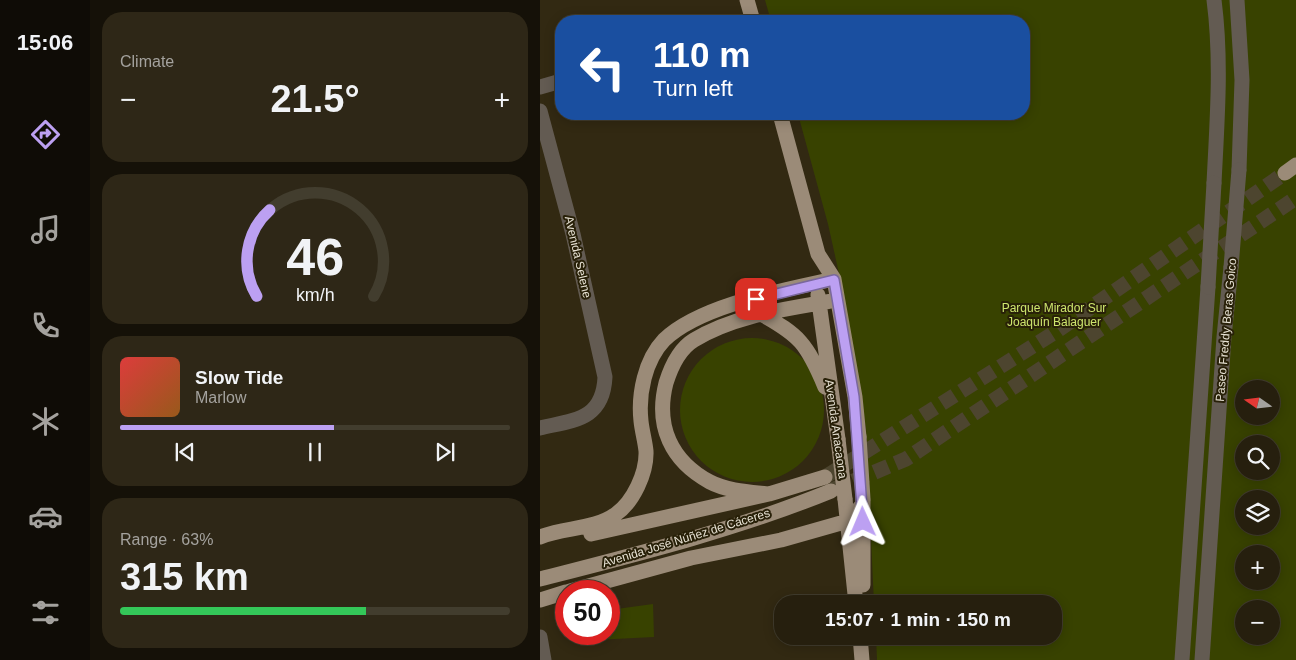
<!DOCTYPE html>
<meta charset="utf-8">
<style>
:root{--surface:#261f0e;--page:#2e2717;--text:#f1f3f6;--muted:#a4a29e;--line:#423d2e;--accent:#bca0f2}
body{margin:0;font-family:Helvetica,sans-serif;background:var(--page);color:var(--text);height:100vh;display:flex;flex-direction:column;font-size:19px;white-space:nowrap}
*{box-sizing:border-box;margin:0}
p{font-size:16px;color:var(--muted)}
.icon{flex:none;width:28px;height:28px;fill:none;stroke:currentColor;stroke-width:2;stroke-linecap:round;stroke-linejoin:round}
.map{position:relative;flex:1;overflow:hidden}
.side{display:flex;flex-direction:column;gap:12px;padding:12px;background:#151108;width:450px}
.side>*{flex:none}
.guide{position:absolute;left:15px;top:15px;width:475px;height:105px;border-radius:20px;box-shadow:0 2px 12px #0003,0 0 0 1px var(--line);background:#1a4fa0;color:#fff;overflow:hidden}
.needle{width:32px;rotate:284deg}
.fabs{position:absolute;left:695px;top:380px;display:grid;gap:10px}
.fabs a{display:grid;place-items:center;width:45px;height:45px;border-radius:50%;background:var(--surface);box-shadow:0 2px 12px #0003,0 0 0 1px var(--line);font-size:25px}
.speed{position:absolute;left:15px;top:580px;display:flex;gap:10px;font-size:25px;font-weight:700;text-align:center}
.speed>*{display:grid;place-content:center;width:65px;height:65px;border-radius:50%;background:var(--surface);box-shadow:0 2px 12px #0003,0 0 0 1px var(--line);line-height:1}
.speed .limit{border:8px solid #d22;background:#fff;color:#111}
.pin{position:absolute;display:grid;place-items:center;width:42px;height:42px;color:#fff;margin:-21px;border-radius:10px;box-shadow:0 2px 8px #0006}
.me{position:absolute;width:55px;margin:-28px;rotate:359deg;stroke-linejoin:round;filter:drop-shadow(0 0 4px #0008)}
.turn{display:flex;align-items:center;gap:18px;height:105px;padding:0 15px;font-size:22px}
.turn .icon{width:65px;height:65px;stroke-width:2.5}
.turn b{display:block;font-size:35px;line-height:42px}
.big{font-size:38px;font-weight:700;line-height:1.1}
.side .tile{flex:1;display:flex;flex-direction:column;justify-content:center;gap:8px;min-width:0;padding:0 18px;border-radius:20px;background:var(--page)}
.side .dial{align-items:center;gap:0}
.dial svg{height:130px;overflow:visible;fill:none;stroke:var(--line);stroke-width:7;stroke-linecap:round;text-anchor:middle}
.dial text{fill:var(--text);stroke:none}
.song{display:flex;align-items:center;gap:15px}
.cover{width:60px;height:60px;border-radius:8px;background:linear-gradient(135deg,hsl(0 70% 55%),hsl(30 70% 35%))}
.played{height:5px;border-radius:2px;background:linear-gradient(90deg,var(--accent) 55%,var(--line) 55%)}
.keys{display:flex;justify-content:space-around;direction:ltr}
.heat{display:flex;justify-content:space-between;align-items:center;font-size:28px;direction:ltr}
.charge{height:8px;border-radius:4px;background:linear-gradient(90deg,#34c759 63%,var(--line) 0)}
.trip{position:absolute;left:234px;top:595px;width:288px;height:50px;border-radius:20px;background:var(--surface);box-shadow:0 2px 12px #0003,0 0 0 1px var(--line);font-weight:700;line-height:50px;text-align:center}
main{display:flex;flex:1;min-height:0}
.tab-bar{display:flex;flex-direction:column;width:90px;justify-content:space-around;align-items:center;background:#0f0c06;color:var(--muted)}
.tab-bar .icon{width:35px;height:35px}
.tab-bar .active{color:var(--accent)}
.tab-bar b{font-size:22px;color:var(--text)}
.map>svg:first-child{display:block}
.green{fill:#384200;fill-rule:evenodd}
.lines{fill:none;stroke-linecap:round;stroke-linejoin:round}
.major-tunnel{stroke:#4d452f;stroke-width:15;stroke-dasharray:15 8;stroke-linecap:butt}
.minor{stroke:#635b52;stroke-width:15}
.major{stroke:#9b8b78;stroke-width:15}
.minor-bridge{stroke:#635b52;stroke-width:15}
.major-bridge{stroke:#9b8b78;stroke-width:15}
.route-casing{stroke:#7a689d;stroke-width:12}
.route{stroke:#bca0f2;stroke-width:9}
.labels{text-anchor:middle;stroke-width:4;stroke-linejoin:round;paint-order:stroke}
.street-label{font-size:12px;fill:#e7e2d4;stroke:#282008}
.park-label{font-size:12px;fill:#cee56e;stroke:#282008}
</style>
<main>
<nav class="tab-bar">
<b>15:06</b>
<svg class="icon active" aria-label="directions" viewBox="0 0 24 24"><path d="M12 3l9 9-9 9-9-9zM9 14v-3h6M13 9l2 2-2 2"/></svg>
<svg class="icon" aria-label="music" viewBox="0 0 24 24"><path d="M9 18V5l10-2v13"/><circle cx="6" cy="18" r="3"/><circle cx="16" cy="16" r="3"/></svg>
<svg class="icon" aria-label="phone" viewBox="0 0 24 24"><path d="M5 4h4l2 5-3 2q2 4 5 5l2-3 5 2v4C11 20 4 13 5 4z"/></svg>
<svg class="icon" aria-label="climate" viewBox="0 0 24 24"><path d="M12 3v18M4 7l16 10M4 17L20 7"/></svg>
<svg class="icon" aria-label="car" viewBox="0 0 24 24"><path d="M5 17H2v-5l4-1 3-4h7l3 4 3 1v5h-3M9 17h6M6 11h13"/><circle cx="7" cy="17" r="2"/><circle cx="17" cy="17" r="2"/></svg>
<svg class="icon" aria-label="filters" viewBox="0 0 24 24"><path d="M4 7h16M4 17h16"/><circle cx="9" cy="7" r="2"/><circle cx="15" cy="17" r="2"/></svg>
</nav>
<section class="side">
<div class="tile"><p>Climate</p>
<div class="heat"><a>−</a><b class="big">21.5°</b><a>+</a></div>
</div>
<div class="tile dial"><svg viewBox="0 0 100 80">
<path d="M14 69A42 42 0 1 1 86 69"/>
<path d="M14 69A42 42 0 0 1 22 16" stroke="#bca0f2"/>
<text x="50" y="56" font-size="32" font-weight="700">46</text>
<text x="50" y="72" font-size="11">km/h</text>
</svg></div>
<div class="tile">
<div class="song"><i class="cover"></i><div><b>Slow Tide</b><p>Marlow</p></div></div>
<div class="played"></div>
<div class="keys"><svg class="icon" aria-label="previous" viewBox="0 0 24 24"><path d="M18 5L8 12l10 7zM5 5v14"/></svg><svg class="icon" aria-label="pause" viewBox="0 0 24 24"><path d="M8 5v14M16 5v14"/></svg><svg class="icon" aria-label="next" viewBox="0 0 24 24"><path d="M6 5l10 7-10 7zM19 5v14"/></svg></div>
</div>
<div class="tile"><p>Range · 63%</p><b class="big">315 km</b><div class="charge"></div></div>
</section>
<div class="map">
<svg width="756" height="660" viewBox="0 0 756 660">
<rect width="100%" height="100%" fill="#322912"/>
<path class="green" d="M225,0H756V660H337L336,636H512V604H334L326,429L302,287L288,224L258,114H484V21H231ZM704,389H731V416H704ZM704,444H731V471H704ZM704,499H731V526H704ZM704,554H731V581H704ZM704,609H731V636H704Z
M140 410a72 72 0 1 1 144 0a72 72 0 1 1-144 0Z
M113,604L114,637L55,640V634H69V610Z"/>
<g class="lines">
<path class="major-tunnel" d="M285,477L517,331L745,173
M292,490L366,459L756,198"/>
<path class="minor" d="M674,0C682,61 677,122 674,183
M697,0L702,80L699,170
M0,87L21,81
M0,111L33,234L65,377C63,420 34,420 0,428
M0,637L4,660
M642,660L668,287
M662,660L684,337L691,267"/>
<path class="major" d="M207,0L213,21
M240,114L278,254L294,279L315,397L319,437
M745,173L756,165
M278,295L298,439
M219,313C260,335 267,344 285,387
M229,494C210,492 187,491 170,482C131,461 115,426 126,383C131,367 139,349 154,340C197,314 249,309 297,300
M305,499L316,604
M323,500V585
M51,534L229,494L285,477
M0,537C24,527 54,530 76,514C93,502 107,473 106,451C105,441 102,431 101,421C98,394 105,360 124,340C160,305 245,290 294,279
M0,579C98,554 198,529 291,491
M30,591L151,558L241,540L308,521L323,504
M0,600L26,592
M320,636L322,660"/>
<path class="minor-bridge" d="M691,267L699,170
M668,287L674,183"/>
<path class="major-bridge" d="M319,437L323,499
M298,439L305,499"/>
</g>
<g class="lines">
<g class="route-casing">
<path id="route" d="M216,299L294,280L314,397L323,522"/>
</g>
<use href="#route" class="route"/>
</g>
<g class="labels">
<g class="street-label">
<text transform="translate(38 257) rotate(77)" y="4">Avenida Selene</text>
<text transform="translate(686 330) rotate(-85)" y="4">Paseo Freddy Beras Goico</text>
<text transform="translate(296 429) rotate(82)" y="4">Avenida Anacaona</text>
<text transform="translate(146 538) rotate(-17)" y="4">Avenida José Núñez de Cáceres</text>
</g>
<g class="park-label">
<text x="514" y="312">Parque Mirador Sur<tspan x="514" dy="14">Joaquín Balaguer</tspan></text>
</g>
</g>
</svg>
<div class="fabs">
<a><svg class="needle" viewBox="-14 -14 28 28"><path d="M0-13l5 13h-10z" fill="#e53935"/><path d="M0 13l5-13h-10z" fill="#a4a29e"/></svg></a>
<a><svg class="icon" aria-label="search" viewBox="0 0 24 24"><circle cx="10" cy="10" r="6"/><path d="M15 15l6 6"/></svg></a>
<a><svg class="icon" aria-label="layers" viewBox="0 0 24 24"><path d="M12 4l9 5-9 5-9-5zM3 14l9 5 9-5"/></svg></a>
<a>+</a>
<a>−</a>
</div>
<div class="speed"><div class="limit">50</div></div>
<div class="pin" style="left:216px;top:299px;background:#d93025"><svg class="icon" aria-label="arrive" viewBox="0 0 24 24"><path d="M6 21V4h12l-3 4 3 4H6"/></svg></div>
<svg class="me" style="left:323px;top:522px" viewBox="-20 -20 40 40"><path d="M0-17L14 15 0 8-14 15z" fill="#bca0f2" stroke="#fff" stroke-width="4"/></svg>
<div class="trip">15:07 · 1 min · 150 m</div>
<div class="guide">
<div class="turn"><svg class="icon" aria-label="left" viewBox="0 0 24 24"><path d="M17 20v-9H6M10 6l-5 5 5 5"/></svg><div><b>110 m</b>Turn left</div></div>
</div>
</div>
</main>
